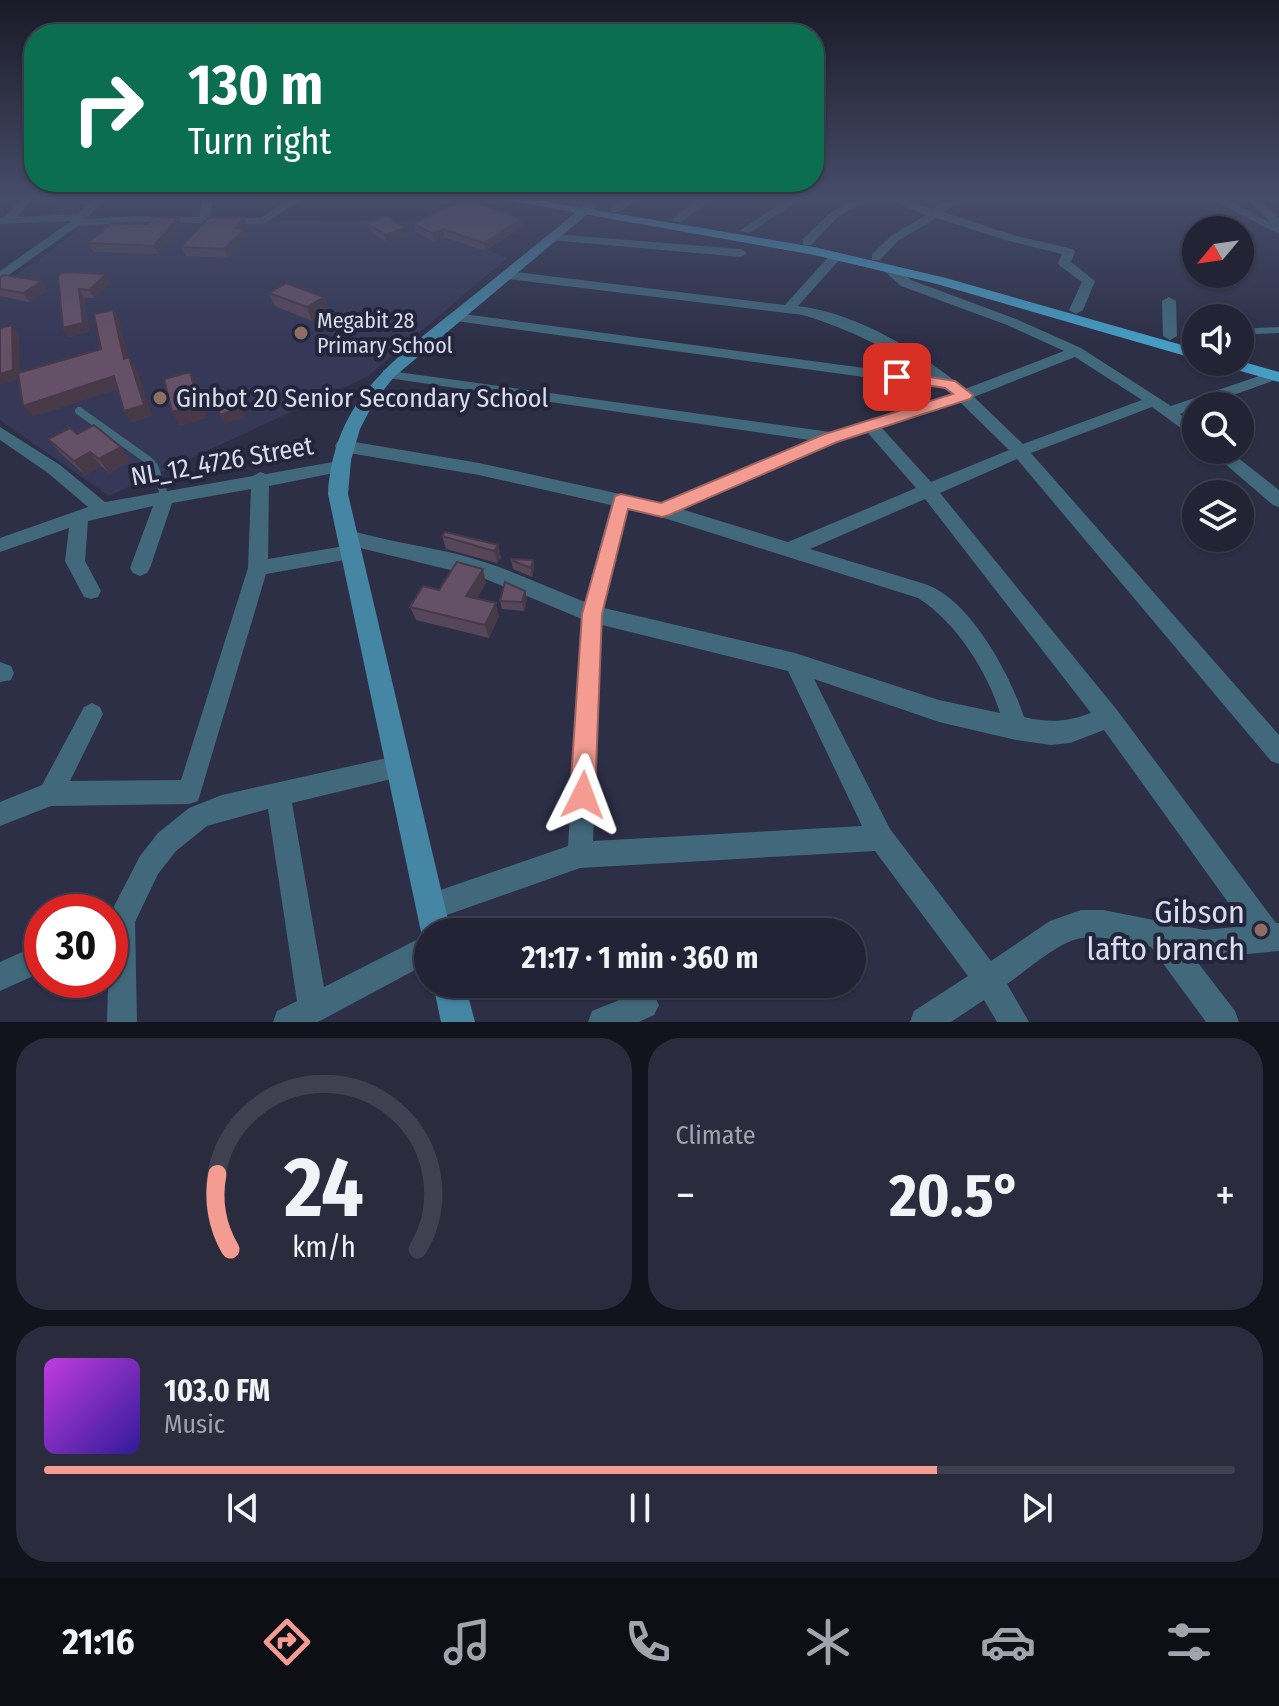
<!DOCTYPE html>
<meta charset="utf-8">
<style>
:root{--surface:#222335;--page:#2a2b3d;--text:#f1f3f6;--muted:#a2a4ad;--line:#3f4050;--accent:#f59c92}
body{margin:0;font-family:"Fira Sans Condensed",sans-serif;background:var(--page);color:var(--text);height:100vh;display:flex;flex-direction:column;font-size:30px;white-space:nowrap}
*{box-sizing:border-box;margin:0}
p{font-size:26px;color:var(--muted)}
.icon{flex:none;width:44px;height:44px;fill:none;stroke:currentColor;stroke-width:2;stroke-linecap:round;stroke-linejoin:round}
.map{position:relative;height:1022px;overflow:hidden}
.side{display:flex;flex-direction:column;gap:16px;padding:16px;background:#13131d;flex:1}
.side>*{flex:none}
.hud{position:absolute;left:24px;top:24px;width:800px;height:168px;border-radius:32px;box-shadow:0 2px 6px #0004,0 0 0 2px var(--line);background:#0b6e4f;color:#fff;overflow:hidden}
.needle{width:52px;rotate:241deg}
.tools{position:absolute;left:1182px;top:216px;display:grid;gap:16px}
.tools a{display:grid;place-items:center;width:72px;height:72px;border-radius:50%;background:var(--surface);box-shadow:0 2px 6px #0004,0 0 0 2px var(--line);font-size:40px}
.speed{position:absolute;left:24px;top:894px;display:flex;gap:16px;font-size:40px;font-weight:700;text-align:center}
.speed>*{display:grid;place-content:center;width:104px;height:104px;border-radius:50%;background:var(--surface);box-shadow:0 2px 6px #0004,0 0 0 2px var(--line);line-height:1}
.speed .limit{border:12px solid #d22;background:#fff;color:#111}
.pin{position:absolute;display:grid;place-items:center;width:68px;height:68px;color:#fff;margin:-34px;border-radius:16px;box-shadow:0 4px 12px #0006}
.me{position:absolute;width:88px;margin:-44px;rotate:3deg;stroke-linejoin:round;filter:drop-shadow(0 0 6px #0008)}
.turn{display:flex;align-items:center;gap:28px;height:168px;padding:0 32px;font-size:36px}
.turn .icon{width:104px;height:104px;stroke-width:2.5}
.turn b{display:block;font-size:56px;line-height:68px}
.big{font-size:60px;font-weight:700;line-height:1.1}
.side .tile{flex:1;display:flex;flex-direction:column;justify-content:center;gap:12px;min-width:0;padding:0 28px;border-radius:32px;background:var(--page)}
.side .dial{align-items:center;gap:0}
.dial svg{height:208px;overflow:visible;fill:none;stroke:var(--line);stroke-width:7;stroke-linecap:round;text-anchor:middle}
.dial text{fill:var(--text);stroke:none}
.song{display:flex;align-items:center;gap:24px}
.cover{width:96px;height:96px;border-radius:12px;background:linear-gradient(135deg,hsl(290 70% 55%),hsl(250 70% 35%))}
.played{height:8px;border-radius:4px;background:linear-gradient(90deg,var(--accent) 75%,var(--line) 75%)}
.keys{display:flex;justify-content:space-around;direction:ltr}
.heat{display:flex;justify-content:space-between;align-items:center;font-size:44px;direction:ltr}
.side .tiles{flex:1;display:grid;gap:16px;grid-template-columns:1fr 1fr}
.tile:last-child{grid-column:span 2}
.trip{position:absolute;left:414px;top:918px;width:452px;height:80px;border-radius:40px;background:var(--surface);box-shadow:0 2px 6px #0004,0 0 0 2px var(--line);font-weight:700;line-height:80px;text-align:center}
.dock{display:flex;height:128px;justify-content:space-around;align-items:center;background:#0e0e15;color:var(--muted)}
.dock .icon{width:56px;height:56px}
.dock .on{color:var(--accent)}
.dock b{font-size:36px;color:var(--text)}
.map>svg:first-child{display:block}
.built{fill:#353957}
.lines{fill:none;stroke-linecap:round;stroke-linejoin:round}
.lane-far1{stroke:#41687b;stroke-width:6}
.lane{stroke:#41687b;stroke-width:8}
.street{fill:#41687b;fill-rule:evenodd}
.secondary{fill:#4586a4;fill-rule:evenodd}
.primary{fill:#459dc4;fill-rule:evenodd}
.wall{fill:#574659}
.shaded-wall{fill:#473948}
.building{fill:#655167;stroke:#473948;stroke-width:2}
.route{fill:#f59c92;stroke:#9f655f;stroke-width:2}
.education-dot{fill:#8d6e63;stroke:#23253c;stroke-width:3}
.labels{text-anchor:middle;stroke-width:8;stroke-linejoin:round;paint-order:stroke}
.far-poi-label{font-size:22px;fill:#d9dceb;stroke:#23253c;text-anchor:start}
.poi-label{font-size:26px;fill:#d9dceb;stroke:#23253c;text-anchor:start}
.street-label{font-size:26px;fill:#d9dceb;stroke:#23253c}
.near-poi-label{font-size:32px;fill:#d9dceb;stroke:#23253c;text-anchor:end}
</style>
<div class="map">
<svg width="1279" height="1022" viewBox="0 0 1279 1022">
<rect width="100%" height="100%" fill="#2d2f47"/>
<path class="built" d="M92,220L419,221L507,258L367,377L109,496L0,420V287Z"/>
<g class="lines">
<path class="lane-far1" d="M1256,331L1279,330"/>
<path class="lane" d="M79,411L148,460L154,466L165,497"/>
<path class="street" d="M20,199H31L17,217L78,214L93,199H105L86,219L136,216L199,217L203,199H213L210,217L261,218L290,199H303L263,224L136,222L78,226L0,281V271L71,221L0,224V218L5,217Z
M548,199H559L554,202Z
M624,199H637L619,212H611V208Z
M700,199H713L681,222H673V218Z
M788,199H801L749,233L739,231Z
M855,199H869L839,216L811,245H803V239L831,212Z
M886,199H903L932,209L951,199H965L943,212L1016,236L1073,249L1075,252L1071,262L1095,281L1083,310L1076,314L1069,310L1082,282L1060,266L1058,263L1062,254L1009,241L937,218L899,240L880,260H872V254L891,236L926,215Z
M1211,199H1225L1270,222L1247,199H1259L1279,218V234Z
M554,234L741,249L747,253L741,257L550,240V236Z
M836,252L840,253V259L798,306C860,314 918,351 965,389L1064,351L1007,325L901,286L884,271V265H892L911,280L1016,319L1081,348L1171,406L1268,373L1279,374L1278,379L1180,414L1196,426V439L1152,407L1031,453L1279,735V764L1271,761L1017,459L940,493L1117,710L1276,923H1279V951L1204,958L1192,955L1235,1011L1239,1022H1206L1151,947C1129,943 1104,935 1082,938C1059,941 1026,971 1007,984L1029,1022H997L984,1000L951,1022H910L914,1011L968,976L875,851L580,868L430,921L420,917L416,907L420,897L568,846L582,619L483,578L356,547L359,552L357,557L350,559L266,574L198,801L189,804L51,806L0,826V802L42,785L84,707L92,703L100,707L103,714L70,781L181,780L248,568L251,489L172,503L150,568L147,573L140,576L133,573L130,568L153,506L88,521L85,561L101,591L98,597L91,599L84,597L65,561L69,528L0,552V538L88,507L48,473L0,440V427L60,465L105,502L253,476L260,472L266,474L338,461L344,463L346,467L344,471L269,486L268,559L350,545L341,542L339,537L341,532L348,530C384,540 421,546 457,554C501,565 543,585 585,602L611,505L479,475L343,452L337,450L335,446L337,442L343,440L479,463L661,503L810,440L388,378L383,376V370L831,432L952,394L944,388L456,321L449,317L456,313L931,377C890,349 851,330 803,315L508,279L502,275L508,271L785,305L832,253ZM1075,357L1142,400L1023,444L974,397ZM960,402L1009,450L931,482L881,427ZM867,432L916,488L788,542L681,509L837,442ZM925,499L1091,713C1066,722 1050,723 1024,717C1010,674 970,599 925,584L810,549ZM628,509L661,517L918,598C956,622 987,671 1000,713L939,700L795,653L604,608ZM602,625L788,671L862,826L593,841ZM814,679L939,722L1016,740L1051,745L1070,743L1104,730L1245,926L1204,930L1103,910H1081L1050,921L991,961L890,829Z
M1169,297L1176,301L1177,336L1170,340L1163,336L1162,301Z
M1209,450H1228L1279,490V507L1273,505Z
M0,662L11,666L14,673L11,680L0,682Z
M400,755L408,759L412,767L408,775L292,803L324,987L428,934V963L318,1022H273L277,1011L297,1001L268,809L207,826L176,851L158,874L135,922L137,1022H107L110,914L140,856L158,833L189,808L222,795Z
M42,943V972L0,991V962Z
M644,990L654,995L659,1005L654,1015L639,1022H588L592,1011Z"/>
<path class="secondary" d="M587,203L597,206L394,377L374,402L360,429L351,460L348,494L451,932H428V944L421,932L328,494C334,398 395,359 464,303C505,270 546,237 587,203Z
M433,984H465L475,1022H441Z"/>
<path class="primary" d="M500,199H529L814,247L946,278L1196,349V359L937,284L814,255Z
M1240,361L1279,372V382L1219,365L1217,362Z"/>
</g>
<path class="wall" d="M178,217L182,226L158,254L94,252L88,243L147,224Z
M244,218L247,227L245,230L249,237L228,258L186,256L181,247Z
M521,219L522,227L485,251L444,237L434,242L416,232L414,224Z
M367,223L405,228L407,236L387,243L370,231Z
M58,276L111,283L94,298H84L89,331L69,337L63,328Z
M0,277L48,290L29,302L0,296Z
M269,293L324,297L329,310L312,321L275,306Z
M77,434L121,447L131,461L109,473L101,466L85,475L60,453L48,439Z
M442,536L498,545L501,558L497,563L446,549Z
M511,560H533L534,569L532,577L513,569Z
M486,583L477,598L499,616L489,638L416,620L410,607L439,590Z
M525,591L527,599L524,611L502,609L500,601Z"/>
<path class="shaded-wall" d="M178,217L182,226L158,254L154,246Z
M244,218L247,227L245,230L249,237L228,258L224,249L236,228Z
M521,219L522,227L485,251L484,243Z
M405,228L407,236L387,243L385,235Z
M443,229L444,237L434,242L433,234Z
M106,274L111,283L94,298L89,290Z
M42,281L48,290L29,302L23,293Z
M79,289L84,298L89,331L69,337L63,328Z
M324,297L329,310L312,321L307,307Z
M113,310L120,321L132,370L124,359Z
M12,325L19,334L20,379L0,385V374Z
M129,357L137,369L152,416L132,423L124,411Z
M190,372L198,385L207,418L180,426L172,412Z
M114,376L122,388L33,417L23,406Z
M235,389L240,398L245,418L225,424L220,415Z
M121,447L131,461L109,473L99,459Z
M90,452L101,466L85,475L74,461Z
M498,545L501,558L497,563L494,551Z
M533,560L534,569L532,577L531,568Z
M483,569L486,583L470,609L466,596Z
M525,591L527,599L524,611L522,602Z
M496,603L499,616L489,638L485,625Z"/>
<path class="building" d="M463,199H466L521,219L484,243L443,229L433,234L414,224Z
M387,216L405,228L385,235L367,223Z
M154,217H178L154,246L88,243L112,223L147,224Z
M208,218H244L236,228L245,229L224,249L181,247Z
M63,272L106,274L89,290L79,289L83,323L63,328L58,276Z
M4,275L42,281L23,293L0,289V277Z
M286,283L324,297L307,307L269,293Z
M113,310L124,359L129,357L144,405L124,411L114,376L23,406L18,373L101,349L94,314Z
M12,325L13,370L0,374V328Z
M190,372L199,404L172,412L164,379Z
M235,389L240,408L220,415L215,395Z
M94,425L121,447L99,459L90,452L74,461L48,439L70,428L77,434Z
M445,532L498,545L494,551L442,536Z
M511,559L533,560L531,568L511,560Z
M457,562L483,569L466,596L496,603L485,625L410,607L423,586L439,590Z
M505,582L525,591L522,602L500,601Z"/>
<linearGradient id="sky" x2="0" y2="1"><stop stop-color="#191a27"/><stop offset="0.58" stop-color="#464d69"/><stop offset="1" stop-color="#464d69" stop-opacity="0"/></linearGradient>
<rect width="1279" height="342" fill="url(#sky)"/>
<path class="route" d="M897,372L955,381L973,395L970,399L837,442L669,515L662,517L628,509L602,614L595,795L591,803L583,807L574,803L570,795L582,614L615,496L621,494L661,503L825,434L953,394L945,388L891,380L889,377Z"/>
<g class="education-dot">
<circle cx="301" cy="333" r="8"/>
<circle cx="160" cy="398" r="8"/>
<circle cx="1261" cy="930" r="8"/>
</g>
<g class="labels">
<g class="far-poi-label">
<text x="317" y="328">Megabit 28<tspan x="317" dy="25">Primary School</tspan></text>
</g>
<g class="poi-label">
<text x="176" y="407">Ginbot 20 Senior Secondary School</text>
</g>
<g class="street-label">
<text transform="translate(222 461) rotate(-10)" y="9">NL_12_4726 Street</text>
</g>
<g class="near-poi-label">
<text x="1245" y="923">Gibson<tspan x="1245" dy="37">lafto branch</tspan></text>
</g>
</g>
</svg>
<div class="tools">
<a><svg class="needle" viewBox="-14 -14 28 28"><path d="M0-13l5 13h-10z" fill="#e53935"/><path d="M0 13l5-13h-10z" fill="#a2a4ad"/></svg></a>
<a><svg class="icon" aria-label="sound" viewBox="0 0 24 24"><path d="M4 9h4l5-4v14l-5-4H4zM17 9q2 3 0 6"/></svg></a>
<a><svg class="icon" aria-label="search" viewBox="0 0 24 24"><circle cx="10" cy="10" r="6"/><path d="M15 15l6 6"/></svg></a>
<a><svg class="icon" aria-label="layers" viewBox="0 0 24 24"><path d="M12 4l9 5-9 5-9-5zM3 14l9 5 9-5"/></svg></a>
</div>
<div class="speed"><div class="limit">30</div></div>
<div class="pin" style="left:897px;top:377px;background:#d93025"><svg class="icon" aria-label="arrive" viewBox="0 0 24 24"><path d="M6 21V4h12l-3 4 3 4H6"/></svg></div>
<svg class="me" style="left:583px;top:795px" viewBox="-20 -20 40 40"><path d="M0-17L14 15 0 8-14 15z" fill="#f59c92" stroke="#fff" stroke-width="4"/></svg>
<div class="trip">21:17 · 1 min · 360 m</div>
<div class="hud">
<div class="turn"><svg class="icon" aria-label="right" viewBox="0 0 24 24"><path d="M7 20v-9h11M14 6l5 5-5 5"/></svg><div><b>130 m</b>Turn right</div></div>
</div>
</div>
<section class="side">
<div class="tiles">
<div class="tile dial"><svg viewBox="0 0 100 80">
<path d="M14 69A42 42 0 1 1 86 69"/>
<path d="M14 69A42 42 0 0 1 9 40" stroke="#f59c92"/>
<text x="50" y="56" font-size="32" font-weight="700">24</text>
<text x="50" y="72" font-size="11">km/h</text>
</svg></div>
<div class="tile"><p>Climate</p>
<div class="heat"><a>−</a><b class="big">20.5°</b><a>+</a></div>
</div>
<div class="tile">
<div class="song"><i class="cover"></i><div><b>103.0 FM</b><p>Music</p></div></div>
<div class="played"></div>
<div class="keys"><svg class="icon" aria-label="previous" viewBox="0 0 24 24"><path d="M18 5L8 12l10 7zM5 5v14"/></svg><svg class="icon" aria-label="pause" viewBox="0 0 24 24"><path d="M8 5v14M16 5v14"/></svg><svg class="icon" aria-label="next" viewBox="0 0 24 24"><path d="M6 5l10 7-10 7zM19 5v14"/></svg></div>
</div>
</div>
</section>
<nav class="dock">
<b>21:16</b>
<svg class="icon on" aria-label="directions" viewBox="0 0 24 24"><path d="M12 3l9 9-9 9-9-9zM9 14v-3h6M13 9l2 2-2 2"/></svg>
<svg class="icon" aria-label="music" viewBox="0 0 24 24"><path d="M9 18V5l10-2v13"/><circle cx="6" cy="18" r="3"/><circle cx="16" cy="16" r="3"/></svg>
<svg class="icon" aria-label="phone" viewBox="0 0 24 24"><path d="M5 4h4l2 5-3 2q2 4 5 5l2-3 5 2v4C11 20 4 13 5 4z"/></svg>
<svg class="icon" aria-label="climate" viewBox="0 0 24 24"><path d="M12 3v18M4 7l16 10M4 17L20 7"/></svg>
<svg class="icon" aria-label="car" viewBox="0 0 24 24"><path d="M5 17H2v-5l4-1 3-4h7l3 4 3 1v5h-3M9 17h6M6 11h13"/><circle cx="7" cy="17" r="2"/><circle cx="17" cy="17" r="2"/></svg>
<svg class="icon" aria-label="filters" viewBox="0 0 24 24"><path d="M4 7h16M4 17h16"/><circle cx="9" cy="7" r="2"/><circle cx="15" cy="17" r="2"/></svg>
</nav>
